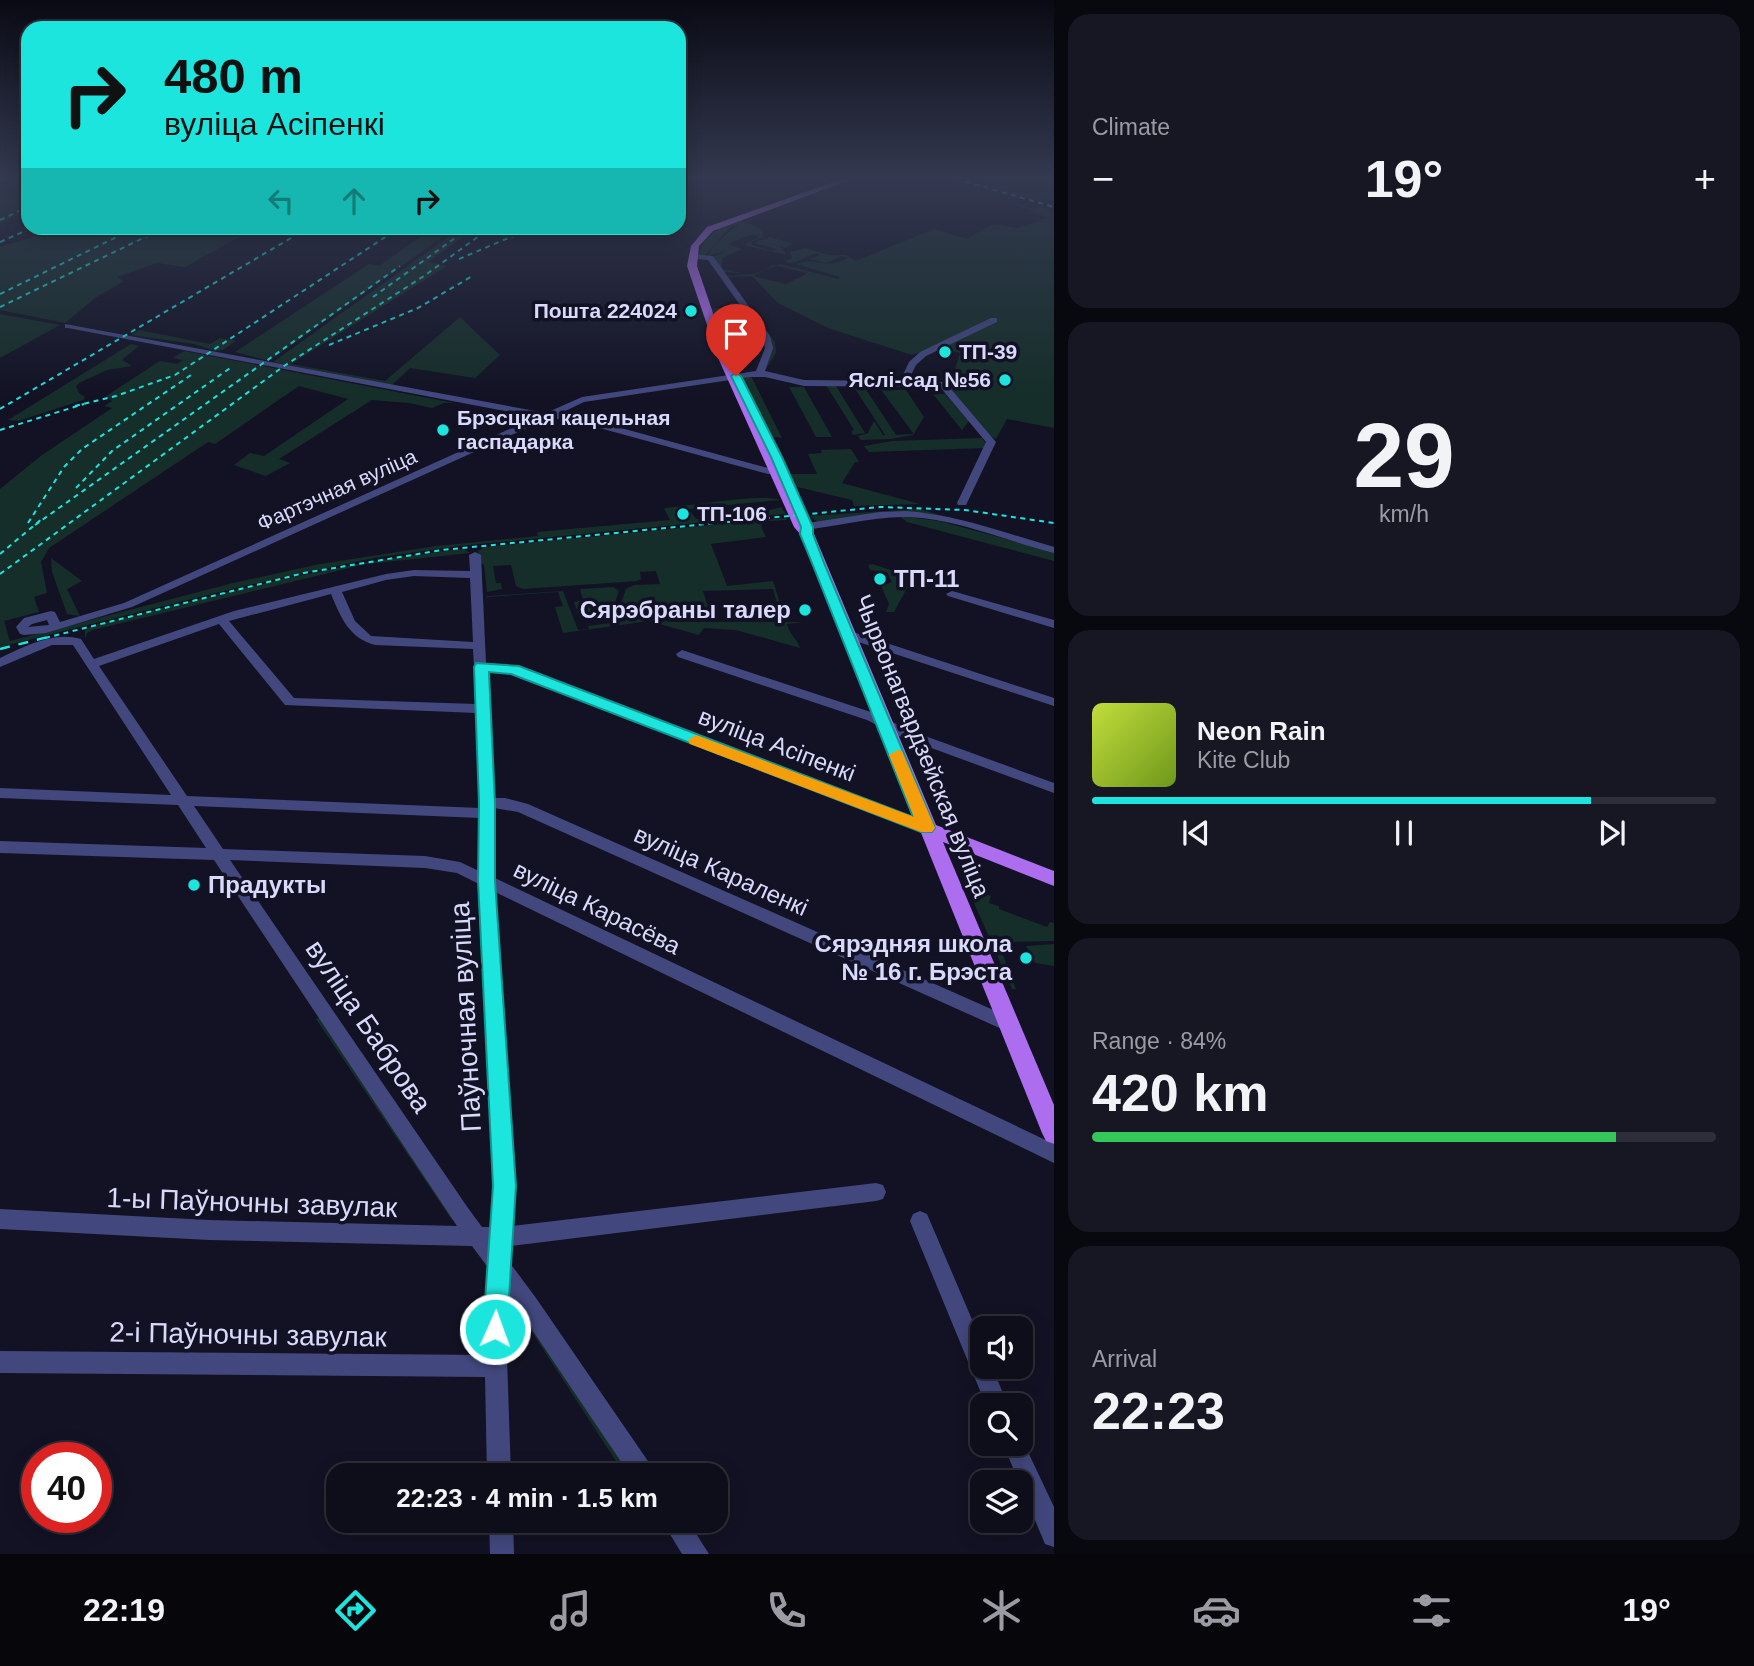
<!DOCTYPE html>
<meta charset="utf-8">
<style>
:root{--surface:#0e0e1b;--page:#171724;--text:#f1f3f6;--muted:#9b9ca3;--line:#2e2e3a;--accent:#1be5dd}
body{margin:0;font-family:Arial,sans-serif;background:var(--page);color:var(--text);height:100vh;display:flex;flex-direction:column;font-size:26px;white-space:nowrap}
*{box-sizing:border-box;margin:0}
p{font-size:23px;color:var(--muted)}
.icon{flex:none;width:38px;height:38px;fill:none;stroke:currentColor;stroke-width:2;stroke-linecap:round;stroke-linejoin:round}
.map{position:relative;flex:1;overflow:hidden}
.drawer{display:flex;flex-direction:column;gap:14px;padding:14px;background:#08080f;width:700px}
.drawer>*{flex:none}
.top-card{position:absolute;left:21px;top:21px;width:665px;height:214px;border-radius:21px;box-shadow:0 4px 18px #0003,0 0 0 2px var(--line);background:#1be5dd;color:#111;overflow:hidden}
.buttons{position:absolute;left:970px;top:1316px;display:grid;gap:14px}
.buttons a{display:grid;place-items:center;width:63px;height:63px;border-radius:14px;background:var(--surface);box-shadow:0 4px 18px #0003,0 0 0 2px var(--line);font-size:35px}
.speed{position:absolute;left:21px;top:1442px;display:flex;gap:14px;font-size:35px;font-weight:700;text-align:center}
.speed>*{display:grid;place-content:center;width:91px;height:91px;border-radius:50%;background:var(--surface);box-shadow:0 4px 18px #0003,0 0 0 2px var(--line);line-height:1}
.speed .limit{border:10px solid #d22;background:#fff;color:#111}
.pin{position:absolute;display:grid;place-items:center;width:60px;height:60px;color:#fff;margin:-72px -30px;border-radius:50% 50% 50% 0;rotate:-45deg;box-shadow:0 0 7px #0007}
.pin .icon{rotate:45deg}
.me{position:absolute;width:77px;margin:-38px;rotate:2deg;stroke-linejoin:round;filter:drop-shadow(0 0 5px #0008)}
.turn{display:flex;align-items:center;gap:24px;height:147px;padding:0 28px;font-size:32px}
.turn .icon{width:91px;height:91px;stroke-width:2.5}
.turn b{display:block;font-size:49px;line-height:60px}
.lanes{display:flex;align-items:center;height:66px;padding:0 28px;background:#0003;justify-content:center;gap:35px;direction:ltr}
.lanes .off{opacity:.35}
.big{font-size:52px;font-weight:700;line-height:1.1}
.drawer .widget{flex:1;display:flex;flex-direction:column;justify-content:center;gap:10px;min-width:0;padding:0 24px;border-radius:21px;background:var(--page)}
.drawer .dial{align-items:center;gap:0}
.dial b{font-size:91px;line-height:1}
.song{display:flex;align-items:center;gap:21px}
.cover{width:84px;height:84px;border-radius:10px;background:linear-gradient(135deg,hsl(70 70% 55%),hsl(80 70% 35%))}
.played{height:7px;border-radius:4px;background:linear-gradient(90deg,var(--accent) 80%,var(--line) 80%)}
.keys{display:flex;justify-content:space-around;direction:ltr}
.heat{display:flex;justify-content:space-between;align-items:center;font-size:38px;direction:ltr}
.charge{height:10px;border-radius:5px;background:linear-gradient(90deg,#34c759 84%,var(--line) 0)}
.trip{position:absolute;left:326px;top:1463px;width:402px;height:70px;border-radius:21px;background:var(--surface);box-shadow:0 4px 18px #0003,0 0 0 2px var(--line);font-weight:700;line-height:70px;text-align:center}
.menu{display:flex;height:112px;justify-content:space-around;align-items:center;background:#06060b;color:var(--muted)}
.menu .icon{width:49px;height:49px}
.menu .current{color:var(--accent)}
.menu b{font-size:32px;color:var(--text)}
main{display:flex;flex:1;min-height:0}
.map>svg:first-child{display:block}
.green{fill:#152e29;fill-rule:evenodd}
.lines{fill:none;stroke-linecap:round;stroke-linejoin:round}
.stream{stroke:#10283f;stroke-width:2}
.minor{fill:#42487e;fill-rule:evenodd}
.major{fill:#ac6dee;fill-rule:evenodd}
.rail-far1{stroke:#1be5dd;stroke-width:2;stroke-dasharray:5 4.5;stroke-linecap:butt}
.rail{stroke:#1be5dd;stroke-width:2.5;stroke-dasharray:10 9;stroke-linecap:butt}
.route{fill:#1be5dd;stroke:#129590;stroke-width:2}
.slow{fill:#f59e0b}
.poi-dot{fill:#1be5dd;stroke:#121224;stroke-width:2.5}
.labels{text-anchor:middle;stroke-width:7;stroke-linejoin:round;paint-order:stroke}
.far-poi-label{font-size:21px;font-weight:bold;fill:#d9dafb;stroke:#121224;text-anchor:start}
.far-street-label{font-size:21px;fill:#d9dafb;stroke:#121224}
.poi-label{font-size:24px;font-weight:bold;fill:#d9dafb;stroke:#121224;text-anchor:start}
.street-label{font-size:24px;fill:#d9dafb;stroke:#121224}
.near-street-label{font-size:28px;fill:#d9dafb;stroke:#121224}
</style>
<main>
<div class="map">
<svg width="1054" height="1554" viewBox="0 0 1054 1554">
<rect width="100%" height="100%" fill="#121224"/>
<path class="green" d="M8,179H28V211L0,223V182Z
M959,179H1054V202L1043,199L1038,201Z
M1037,206L1054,211V428L1007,419L996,439L992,437L948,388L961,387L956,382H951L960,353L937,346L912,355L828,328L778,303L752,276L727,277L775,342L776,353L764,372L771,347L724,276L753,274L781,264L838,279L840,277L796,264C814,256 825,271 848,258L842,256L826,263L809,259L820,255L816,253L793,263L784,262L792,258L790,252L805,248L829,255H846L856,261L934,229L966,239L994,224L1017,228L1049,218L1032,212ZM774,265L806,273V274L786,284L753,276Z
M740,220L762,229L763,237L751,242L752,245L773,251L777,249L754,243L770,237L793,244L784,248L778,244L787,255L744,245L760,236C748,233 737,240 728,244L742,249L722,258V269L742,273L722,272L713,257L728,250L707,256L714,246L740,222L729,228L705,256L699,255C703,234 722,227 740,220Z
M39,228H255L185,267L157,263L117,277L124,281L95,298L65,323L0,310V247C12,242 23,242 34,236L35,230Z
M433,228H455L269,361L235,352L369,264L379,266Z
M461,228H476L428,262L447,266L291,364L385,381L460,317L500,355L475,378L410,368L392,385L273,362Z
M731,303H737L764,340L746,339L745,336L750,335L749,332H740L737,324L731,323L722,308H732Z
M720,308L741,358L731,357L712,309Z
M0,314L60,325L0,358Z
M139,330L210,344L220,338L236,341L223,350L215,351L194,344L131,335Z
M131,344L139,346L122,360L132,366L107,370L79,383L76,386L79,393L85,397L83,400L18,421L8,420Z
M184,351L454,403H444L432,408L409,403L372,400L279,459L290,463L266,476L234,465L250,453L264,456L348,399L299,386L215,444L208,442L49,548L41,562L47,593L34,597L39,612L4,621L10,641L233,583L320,564L436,546L538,536L537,532L670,520L664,508C688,506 763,493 780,500L689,509L696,519L766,511L781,507L786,514L460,546L374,558L240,587L0,647V489L42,455L112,408L104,406L112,401L106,396L160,361L177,364L183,360L173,358Z
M750,376L752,378L782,438L770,436L741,378Z
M852,384H892L896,390H906L924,417L913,435L891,439L861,440L858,436L868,433L874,421L883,435H885ZM879,387L913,433V434L896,435L865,388Z
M826,385L836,386L865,433L853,435L851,431L854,430Z
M789,387H804L832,437H816Z
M933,394H945L969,421L962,430Z
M982,438L986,444L984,448L869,452L864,446L892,441Z
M851,449L859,462H855L842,483L920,504L854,506L852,500L793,486L791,474H817L808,454L822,453L821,450Z
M919,509L1054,547V548L922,513L819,523L809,516Z
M899,516L939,521L1054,552V561L907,522Z
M786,518L787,520L767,521L761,526L766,537L711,544L727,586L773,581L783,612L779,610L773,589L703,591L710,613L670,607L659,609L655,614L659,619L669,622H803L787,624C790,636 797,638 800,648L736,630L704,628L699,635L649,621L563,633L555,607L563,606L558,592L488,597L483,600L488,596L563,591L578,630L589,629L588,626L626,621L620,606L626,589L634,585L660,584L656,571L640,572L641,579L637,581L523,589L516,586L511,565L493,566L496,583H501L502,589L487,592L484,565L479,562L478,551L485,547Z
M464,549L470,553L366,564L93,630L87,633L85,638V630L91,626C214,595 337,562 464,549Z
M51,558L82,581L67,589L80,616L67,614L52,572Z
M872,564L913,577L894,612H886L889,604L881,586L892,582L887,572L870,570L868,565Z
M613,587L619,591L614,605L601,608L604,617L585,618L579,616L574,602L583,600L580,589Z
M967,887L991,896L989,903L999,906V909L1047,927L1050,922L1054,923V941L1008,942L1000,947L1016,989H1012Z
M1054,944V966L1035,963L1026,946Z
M320,1017L456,1218L452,1220L316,1019Z
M529,1320L632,1475H625L526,1323Z"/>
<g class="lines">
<path class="stream" d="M1025,193L1047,199L1054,198
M1009,201L1054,218"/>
<path class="minor" d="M689,254L713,256L770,336L773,348L765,371L804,380L900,381L909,362L920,352L991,318H997V322L926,356L916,365L908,381L945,382L996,442L966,505H958L957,503L986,442L940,387L804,386L765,377H750L584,402L559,414L577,416L768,468L787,470V474H768L574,421L549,418L132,607L46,633L24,635L20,634L16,627L24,618L51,611L55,612L60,622L124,603L536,417L68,328H65V324L546,413L582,397L756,371L765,348L762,336L708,260L689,258ZM47,620L49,625L28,627L32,624Z
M907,511C958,515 1005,533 1054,547V553C1006,541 958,519 908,517C872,516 837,527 801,530L796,527L801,524L880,512Z
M475,552L481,555L486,663L518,666L931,824L933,828L931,832H921L512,673L487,671L494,798H505L528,804L1016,1020L1019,1025L1016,1030L1010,1032L1004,1030L518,812L494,808L495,878L1054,1144V1163L495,892L515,1186L512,1226L876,1183L883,1185L886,1192L883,1199L876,1201L511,1246L510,1263L536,1298L652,1467L656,1475H630L508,1294L506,1329L511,1475H487L485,1377L0,1373V1351L485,1355L484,1329L489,1269L472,1246L209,1240L0,1229V1209L209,1220L457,1226L214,860L0,853V841L206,848L178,805L0,798V788L171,795L73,645H52L0,667V658C26,646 53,631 81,639L94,659L234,611L386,574L414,570L470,571L469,555ZM414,576L470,578L473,642L371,636L355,621L342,592L386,580ZM331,594C341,618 349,638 375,645L473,649L476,704L294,698L229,621ZM219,624L285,705L476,713L480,808L187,796L99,666ZM194,806L480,818L479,871L460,862L425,856L223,849ZM230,860L425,868L457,873L479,884L495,1186L492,1227H482L468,1208Z
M952,591L1054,620V628L948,596L946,594Z
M847,630L1054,698V706L843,637L841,634Z
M682,650L877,714L906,729L1054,783V793L896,735L867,720L678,657L676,654Z
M920,1211L927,1214L982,1343V1367H992L1008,1405H986L910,1221L913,1214Z
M1020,1435L1054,1507V1547L1045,1544L1003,1444H1020Z
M489,1521H513L514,1554H490Z
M662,1521H688L709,1554H682Z"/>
<path class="major" d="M842,179H852L713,231L699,246L697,266L729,360L807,526L814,534L936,825L1054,871V886L943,842L1054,1105V1144L1046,1141L1042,1133L801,535L794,527L719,360L687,266L691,246L707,227Z"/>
<path class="rail-far1" d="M956,179L1054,207
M0,180L4,179
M0,220L28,207
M0,242L32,228
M459,259L532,228
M0,294L135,228
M373,297L469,228
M0,307L164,228
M329,345L418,308L474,275
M75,406L116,396L175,375L399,228
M0,409L308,228
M0,430L84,404
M76,488L112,451L233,366
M28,523L64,467L82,449L191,375
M35,525L400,266
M0,554L43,518
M0,574L284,366L424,276L490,228
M45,638L304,573L442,550L880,507L965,510L1054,523"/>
<path class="rail" d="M0,649L52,636"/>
</g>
<linearGradient id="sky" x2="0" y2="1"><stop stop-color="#0a0a14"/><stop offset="0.45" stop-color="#333950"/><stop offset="1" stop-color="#333950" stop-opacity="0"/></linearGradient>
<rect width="1054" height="396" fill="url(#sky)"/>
<path class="route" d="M736,373L741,376L782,457L813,527V534L824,563L935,828L932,832H921L511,674L489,672L495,803V881L516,1186L507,1329L503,1337L495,1341L486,1337L483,1329L493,1186L478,881L479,803L474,667L476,663L519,666L913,817L812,563L800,534L801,527L771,457L731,376Z"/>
<path class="slow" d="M696,735L914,817L889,755L897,750L902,751L935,828L932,832H921L690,744L688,740Z"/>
<g class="poi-dot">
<circle cx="691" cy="311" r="7"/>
<circle cx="945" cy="352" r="7"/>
<circle cx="1005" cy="380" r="7"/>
<circle cx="443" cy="430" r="7"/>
<circle cx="683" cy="514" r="7"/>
<circle cx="880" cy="579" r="7"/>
<circle cx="805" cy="610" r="7"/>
<circle cx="194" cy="885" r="7"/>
<circle cx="1026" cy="958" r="7"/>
</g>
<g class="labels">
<g class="far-poi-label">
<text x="677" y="318" text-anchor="end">Пошта 224024</text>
<text x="959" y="359">ТП-39</text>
<text x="991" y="387" text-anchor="end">Яслі-сад №56</text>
<text x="457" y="425">Брэсцкая кацельная<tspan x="457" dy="24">гаспадарка</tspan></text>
<text x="697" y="521">ТП-106</text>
</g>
<g class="far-street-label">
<text transform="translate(337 490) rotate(-24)" y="7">Фартэчная вуліца</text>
</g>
<g class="poi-label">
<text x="894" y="587">ТП-11</text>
<text x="791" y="618" text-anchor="end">Сярэбраны талер</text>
<text x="208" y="893">Прадукты</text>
<text x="1012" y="952" text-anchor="end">Сярэдняя школа<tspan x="1012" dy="28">№ 16 г. Брэста</tspan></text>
</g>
<g class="street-label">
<text transform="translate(777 745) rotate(21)" y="8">вуліца Асіпенкі</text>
<text transform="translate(922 746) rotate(68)" y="8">Чырвонагвардзейская вуліца</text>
<text transform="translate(721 871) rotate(24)" y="8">вуліца Караленкі</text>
<text transform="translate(597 908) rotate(26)" y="8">вуліца Карасёва</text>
</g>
<g class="near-street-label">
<text transform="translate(465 1017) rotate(-93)" y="10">Паўночная вуліца</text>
<text transform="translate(369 1026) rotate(56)" y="10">вуліца Баброва</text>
<text transform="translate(252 1202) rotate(2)" y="10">1-ы Паўночны завулак</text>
<text transform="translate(248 1334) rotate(1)" y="10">2-і Паўночны завулак</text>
</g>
</g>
</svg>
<div class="buttons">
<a><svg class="icon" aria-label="sound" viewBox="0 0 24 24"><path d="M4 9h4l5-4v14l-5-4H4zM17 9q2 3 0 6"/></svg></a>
<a><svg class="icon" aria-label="search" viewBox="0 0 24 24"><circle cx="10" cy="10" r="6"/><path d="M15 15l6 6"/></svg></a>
<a><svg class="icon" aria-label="layers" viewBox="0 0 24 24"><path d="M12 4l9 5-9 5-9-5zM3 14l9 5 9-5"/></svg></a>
</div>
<div class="speed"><div class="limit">40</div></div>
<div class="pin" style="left:736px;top:376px;background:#d93025"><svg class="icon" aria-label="arrive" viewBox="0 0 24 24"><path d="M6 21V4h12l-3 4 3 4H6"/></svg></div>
<svg class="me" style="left:495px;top:1329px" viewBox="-20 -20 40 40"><circle r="17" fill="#1be5dd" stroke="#fff" stroke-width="3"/><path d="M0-11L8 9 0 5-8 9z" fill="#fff"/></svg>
<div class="trip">22:23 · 4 min · 1.5 km</div>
<div class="top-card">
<div class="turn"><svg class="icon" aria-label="right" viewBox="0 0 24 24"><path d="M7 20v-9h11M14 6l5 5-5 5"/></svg><div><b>480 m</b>вуліца Асіпенкі</div></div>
<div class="lanes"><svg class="icon off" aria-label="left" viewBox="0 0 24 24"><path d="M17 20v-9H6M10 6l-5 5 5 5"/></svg><svg class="icon off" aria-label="ahead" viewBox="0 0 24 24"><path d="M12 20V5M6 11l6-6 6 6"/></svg><svg class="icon" aria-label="right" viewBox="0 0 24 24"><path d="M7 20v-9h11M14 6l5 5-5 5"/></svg></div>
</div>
</div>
<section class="drawer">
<div class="widget"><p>Climate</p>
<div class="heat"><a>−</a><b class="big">19°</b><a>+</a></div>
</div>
<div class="widget dial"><b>29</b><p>km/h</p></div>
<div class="widget">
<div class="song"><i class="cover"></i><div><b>Neon Rain</b><p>Kite Club</p></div></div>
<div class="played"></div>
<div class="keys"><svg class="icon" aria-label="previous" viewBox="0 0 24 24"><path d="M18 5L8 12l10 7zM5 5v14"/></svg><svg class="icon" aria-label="pause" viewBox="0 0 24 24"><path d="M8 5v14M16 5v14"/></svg><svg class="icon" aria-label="next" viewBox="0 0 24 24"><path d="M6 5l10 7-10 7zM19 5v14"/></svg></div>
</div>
<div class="widget"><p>Range · 84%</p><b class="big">420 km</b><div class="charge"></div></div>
<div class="widget"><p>Arrival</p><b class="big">22:23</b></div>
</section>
</main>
<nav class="menu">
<b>22:19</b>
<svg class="icon current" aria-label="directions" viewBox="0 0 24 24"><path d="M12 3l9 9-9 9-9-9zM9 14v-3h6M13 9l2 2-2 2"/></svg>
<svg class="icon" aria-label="music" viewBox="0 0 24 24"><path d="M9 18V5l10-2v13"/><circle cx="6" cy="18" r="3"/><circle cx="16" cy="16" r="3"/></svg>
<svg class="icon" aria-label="phone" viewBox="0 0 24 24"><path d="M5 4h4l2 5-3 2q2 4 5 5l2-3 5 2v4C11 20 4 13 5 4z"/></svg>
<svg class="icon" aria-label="climate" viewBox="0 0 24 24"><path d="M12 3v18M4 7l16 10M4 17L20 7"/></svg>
<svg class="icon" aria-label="car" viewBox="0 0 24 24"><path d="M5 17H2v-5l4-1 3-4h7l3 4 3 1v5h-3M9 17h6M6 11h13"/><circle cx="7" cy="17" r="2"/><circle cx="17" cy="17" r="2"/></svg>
<svg class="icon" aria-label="filters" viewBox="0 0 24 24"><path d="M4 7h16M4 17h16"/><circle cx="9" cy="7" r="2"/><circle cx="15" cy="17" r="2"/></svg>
<b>19°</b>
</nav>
